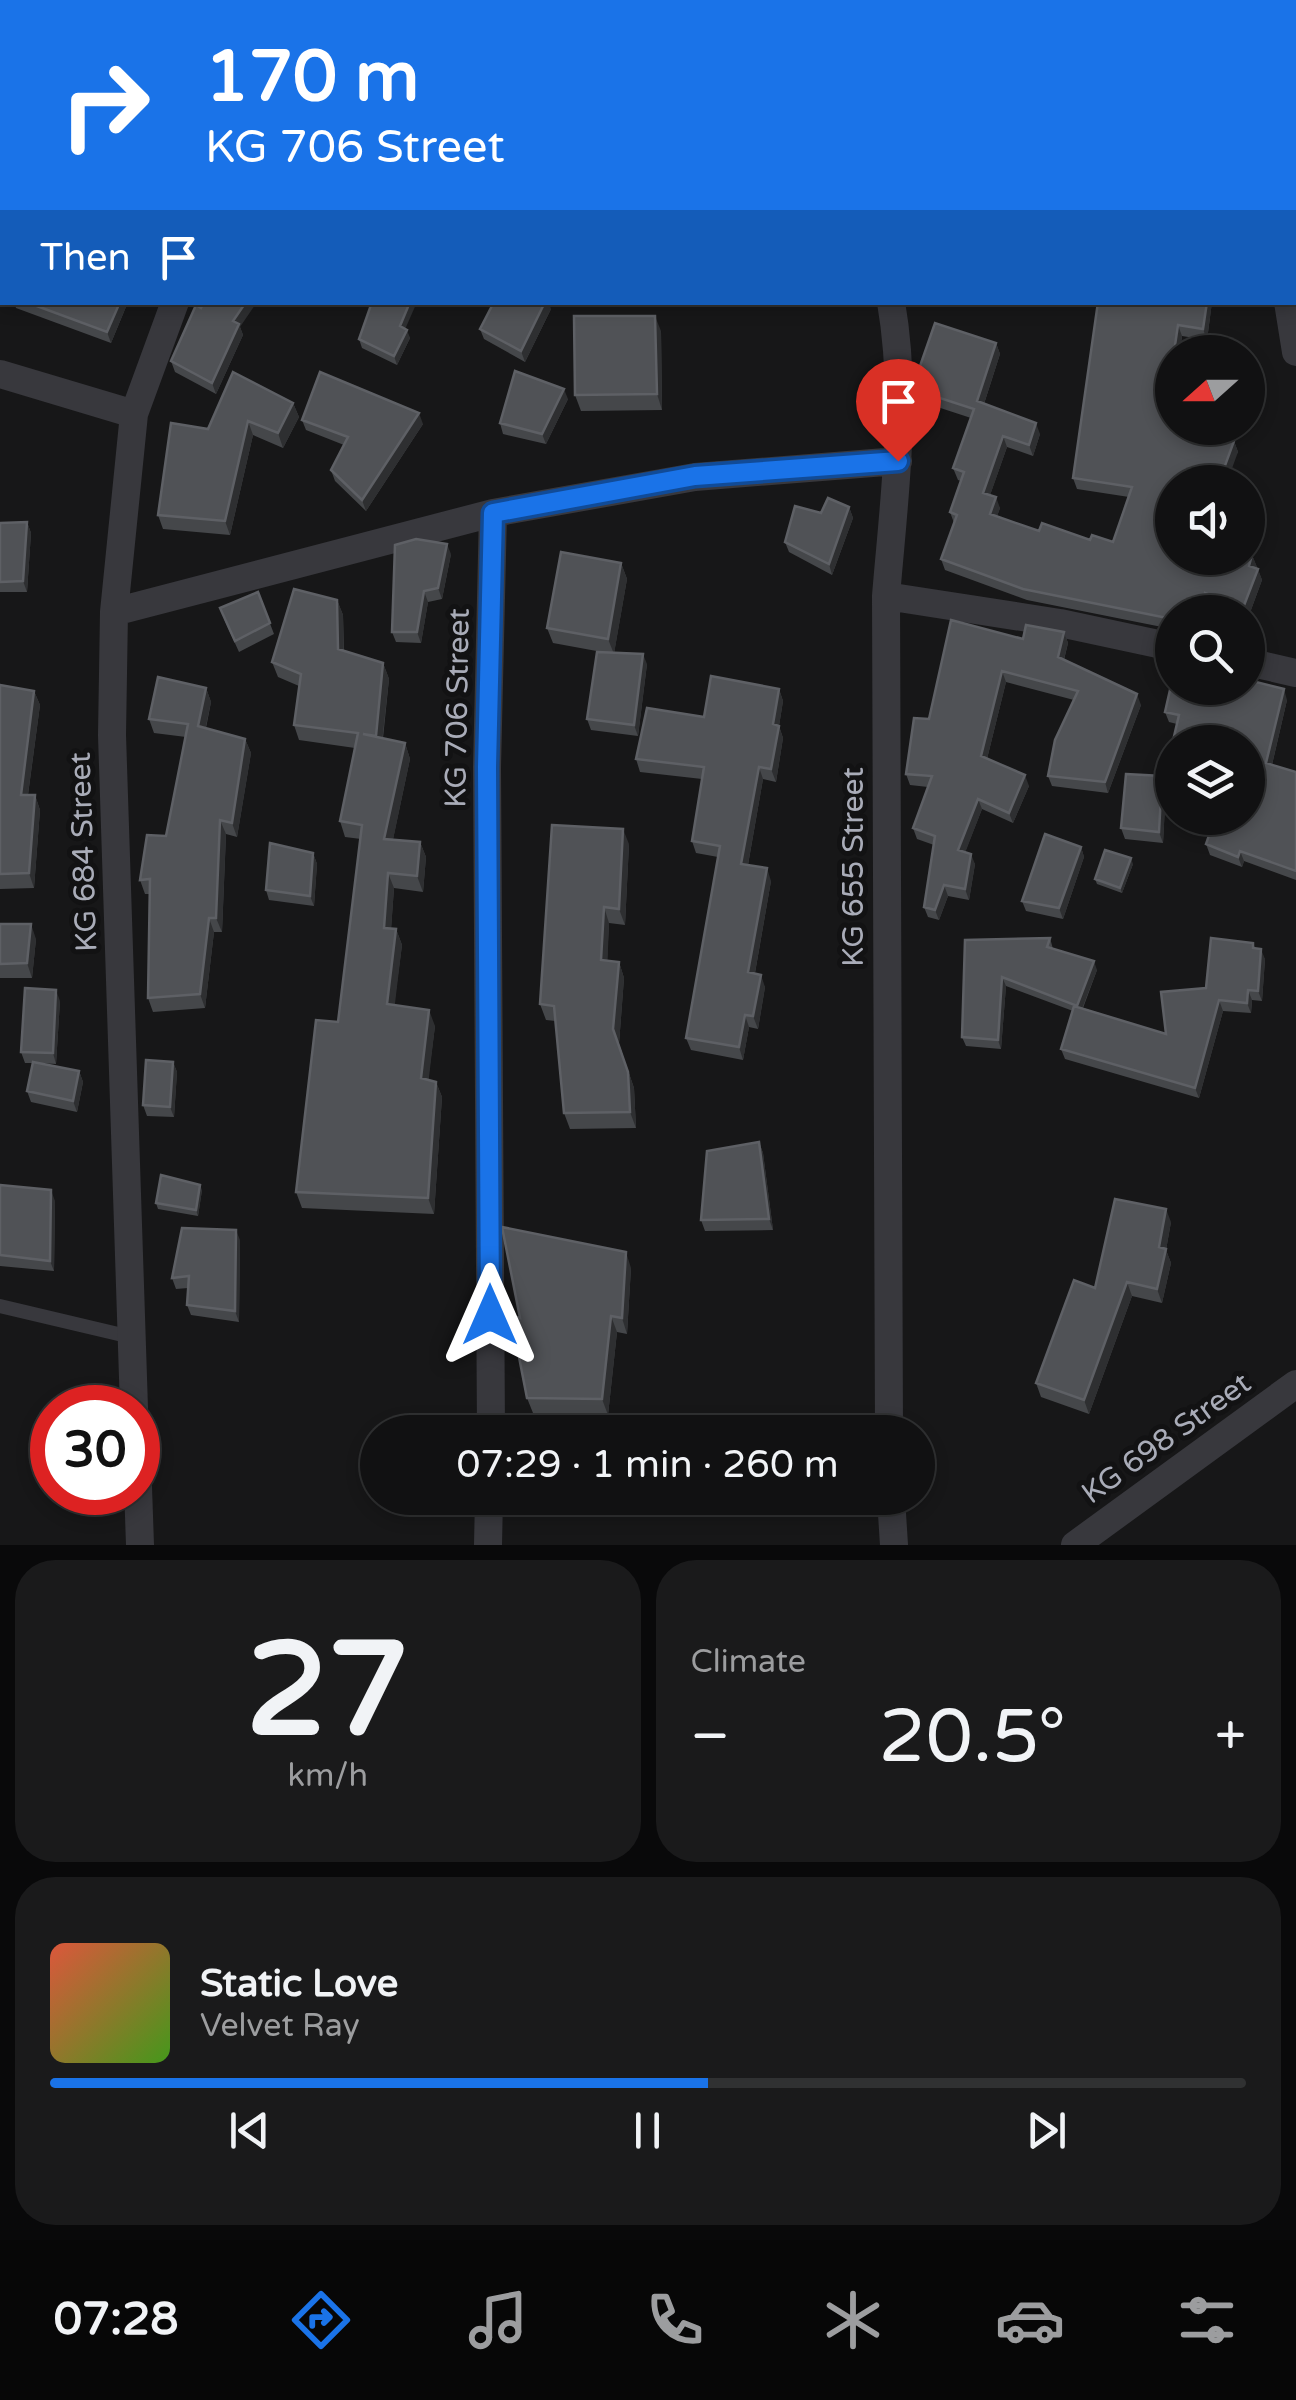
<!DOCTYPE html>
<meta charset="utf-8">
<style>
:root{--surface:#111112;--page:#1a1a1b;--text:#f1f3f6;--muted:#9c9d9f;--line:#303132;--accent:#1a73e8}
body{margin:0;font-family:"Varela Round",sans-serif;background:var(--page);color:var(--text);height:100vh;display:flex;flex-direction:column;font-size:38px;white-space:nowrap}
*{box-sizing:border-box;margin:0}
p{font-size:32px;color:var(--muted)}
.icon{flex:none;width:55px;height:55px;fill:none;stroke:currentColor;stroke-width:2;stroke-linecap:round;stroke-linejoin:round}
.map{position:relative;height:1545px;overflow:hidden}
.drawer{display:flex;flex-direction:column;gap:15px;padding:15px;background:#09090a;flex:1}
.drawer>*{flex:none}
.hud{position:absolute;left:0px;top:0px;width:1298px;height:305px;box-shadow:0 5px 15px #0003,0 0 0 2px var(--line);background:#1a73e8;color:#fff;overflow:hidden}
.needle{width:65px;rotate:249deg}
.controls{position:absolute;left:1155px;top:335px;display:grid;gap:20px}
.controls a{display:grid;place-items:center;width:110px;height:110px;border-radius:50%;background:var(--surface);box-shadow:0 5px 15px #0003,0 0 0 2px var(--line);font-size:50px}
.speed{position:absolute;left:30px;top:1385px;display:flex;gap:20px;font-size:50px;font-weight:700;text-align:center}
.speed>*{display:grid;place-content:center;width:130px;height:130px;border-radius:50%;background:var(--surface);box-shadow:0 5px 15px #0003,0 0 0 2px var(--line);line-height:1}
.speed .limit{border:15px solid #d22;background:#fff;color:#111}
.pin{position:absolute;display:grid;place-items:center;width:85px;height:85px;color:#fff;margin:-102px -42px;border-radius:50% 50% 50% 0;rotate:-45deg;box-shadow:0 0 10px #0007}
.pin .icon{rotate:45deg}
.me{position:absolute;width:110px;margin:-55px;rotate:0deg;stroke-linejoin:round;filter:drop-shadow(0 0 8px #0008)}
.turn{display:flex;align-items:center;gap:35px;height:210px;padding:0 40px;font-size:45px}
.turn .icon{width:130px;height:130px;stroke-width:2.5}
.turn b{display:block;font-size:70px;line-height:85px}
.then{display:flex;align-items:center;height:95px;padding:0 40px;background:#0003;gap:20px;font-size:38px}
.big{font-size:75px;font-weight:600;line-height:1.1}
.drawer .tile{flex:1;display:flex;flex-direction:column;justify-content:center;gap:15px;min-width:0;padding:0 35px;border-radius:40px;background:var(--page)}
.drawer .dial{align-items:center;gap:0}
.dial b{font-size:130px;line-height:1}
.song{display:flex;align-items:center;gap:30px}
.cover{width:120px;height:120px;border-radius:15px;background:linear-gradient(135deg,hsl(10 70% 55%),hsl(100 70% 35%))}
.played{height:10px;border-radius:5px;background:linear-gradient(90deg,var(--accent) 55%,var(--line) 55%)}
.keys{display:flex;justify-content:space-around;direction:ltr}
.heat{display:flex;justify-content:space-between;align-items:center;font-size:55px;direction:ltr}
.drawer .tiles{flex:1;display:grid;gap:15px;grid-template-columns:1fr 1fr}
.tile:last-child{grid-column:span 2}
.trip{position:absolute;left:360px;top:1415px;width:575px;height:100px;border-radius:50px;background:var(--surface);box-shadow:0 5px 15px #0003,0 0 0 2px var(--line);font-weight:600;line-height:100px;text-align:center}
.menu{display:flex;height:160px;justify-content:space-around;align-items:center;background:#070707;color:var(--muted)}
.menu .icon{width:70px;height:70px}
.menu .on{color:var(--accent)}
.menu b{font-size:45px;color:var(--text)}
.map>svg:first-child{display:block}
.lines{fill:none;stroke-linecap:round;stroke-linejoin:round}
.service{stroke:#38383d;stroke-width:14}
.minor{stroke:#38383d;stroke-width:28}
.wall{fill:#45474a}
.shaded-wall{fill:#2e2f31}
.building{fill:#505256;stroke:#5e6065;stroke-width:2.5}
.route-casing{stroke:#114b97;stroke-width:25}
.route{stroke:#1a73e8;stroke-width:18}
.labels{text-anchor:middle;stroke-width:10;stroke-linejoin:round;paint-order:stroke}
.street-label{font-size:30px;fill:#a9acb8;stroke:#121213}
</style>
<div class="map">
<svg width="1296" height="1545" viewBox="0 0 1296 1545">
<rect width="100%" height="100%" fill="#171718"/>
<g class="lines">
<path class="service" d="M0,1306L131,1337"/>
<path class="minor" d="M824,0L825,2
M1248,0L1249,2
M316,2L317,0
M1288,302L1296,352
M0,374L134,414
M886,596L1060,623L1172,647
M114,612L493,513
M1248,662L1296,673
M134,1408L112,735L114,612L134,414L175,302
M491,1432L487,767L493,513L695,477L898,461
M889,1432L886,596C894,499 908,399 891,302
M138,1487L140,1545
M891,1498L894,1545
M488,1545L489,1498
M1075,1545L1296,1384"/>
</g>
<path class="wall" d="M38,0H92L91,2H44Z
M866,0H949V2H867Z
M14,302H128L111,343L16,308Z
M1098,302H1212L1207,340L1182,336L1171,417L1234,441L1238,452L1172,558L1252,555L1262,580L1248,618V612H1231L1210,604L1172,612V629L1027,600L945,570L941,559L954,523L950,512L961,481L958,480L953,468L971,418L916,400L912,389L996,343L1000,354L984,404L1040,434L1033,456L1007,447L990,495L1000,508L997,516L1039,531L1113,542L1129,497L1077,489L1073,478Z
M201,308L240,327L243,335L216,394L175,372L171,361Z
M551,309L525,362L484,339L480,329Z
M405,329L410,338L397,365L362,348L359,339Z
M661,331L662,410L581,411L575,395Z
M568,399L546,444L503,434L500,423Z
M293,403L299,417L283,448L253,435L230,535L163,529L158,515L208,429Z
M302,420L423,424L366,511L335,481L331,470L344,445L306,430Z
M849,507L853,518L832,575L789,552L785,542L821,513Z
M27,522L31,533L27,592H0V523Z
M451,554L442,599L428,602L421,643L396,642L392,632Z
M621,563L627,579L614,653L647,664L638,736L591,730L587,719L602,652L553,643L547,628Z
M258,592L274,634L239,652L224,619Z
M337,600L343,615L344,651L383,663L389,679L383,738L405,743L410,759L393,839L420,842L426,857L423,892L394,888L391,929H396L402,945L394,1005L435,1026L428,1080L436,1082L442,1097L434,1214L302,1208L296,1192L338,1022L361,839L345,837L340,821L355,748L299,740L294,725L299,686L278,677L272,662Z
M1064,632L1068,643L1064,660L1141,705L1108,793L1052,786L1048,776L1074,700L1006,682L987,759L1029,786L1013,823L982,809L965,852L975,864L969,900L948,896L939,920L928,917L924,907L934,845L917,839L913,828L928,787L910,785L906,774L929,719L1023,639Z
M0,685L34,691L40,705L28,795H35L40,810L34,888L0,889Z
M206,688L211,702L206,728L245,739L251,753L237,837L226,834L222,932H214L205,1008L153,1012L148,998L150,894H145L140,880L166,836L186,737L154,733L149,719Z
M779,689L783,701L779,726L783,738L776,782L763,779L748,865L771,881L755,973L765,987L758,1029L749,1027L743,1060L691,1050L686,1038L718,857L696,853L692,841L702,779L640,772L636,759L704,717Z
M1287,700L1272,765L1296,772V880L1244,861L1242,867L1210,855L1206,844L1248,742H1172V787L1169,786L1165,775L1177,724L1169,722L1165,712Z
M1162,776L1166,787L1163,843L1125,839L1121,828Z
M629,844L625,925L609,923L607,961L619,962L624,978L619,1044L634,1088L636,1128L570,1129L564,1113L556,1021L546,1020L540,1004Z
M1081,847L1084,857L1063,919L1026,911L1022,901Z
M313,853L317,864L314,906L269,900L266,890Z
M1133,864L1122,893L1097,884L1095,879Z
M0,924L36,939L32,978H0Z
M1050,938L1053,949L1097,970L1083,1008L1166,1034L1206,988L1253,943L1255,948L1265,959L1262,1001L1252,1000L1251,1013L1223,1011L1199,1098L1065,1059L1061,1049L1073,1011L1006,986L1001,1049L966,1046L962,1037L965,940Z
M60,1001L56,1064L39,1063L79,1071L83,1082L77,1112L31,1102L27,1091L33,1063H25L21,1052Z
M173,1062L177,1072L174,1117L147,1116L143,1105Z
M759,1142L763,1153L773,1230L705,1231L701,1220Z
M0,1185L55,1201L54,1271L0,1266Z
M202,1190L198,1216L158,1209L156,1203Z
M1171,1222L1166,1250L1171,1263L1162,1303L1132,1296L1089,1414L1041,1397L1036,1383L1095,1288Z
M240,1240L239,1322L191,1315L187,1305L188,1288L176,1289L172,1278Z
M631,1268L627,1334L617,1332L608,1415L533,1413L527,1398Z"/>
<path class="shaded-wall" d="M2,159V178L0,184V164Z
M120,302H128L111,343L107,332Z
M246,302H257L240,327L243,335L216,394L212,383L233,321Z
M410,302H417L403,334L400,326Z
M545,302H549L551,309L525,362L521,351Z
M1207,302H1212L1207,340L1203,329Z
M655,316L661,331L662,410L657,394Z
M1178,325L1182,336L1179,352H1174Z
M407,330L410,338L397,365L394,356Z
M996,343L1000,354L981,413L977,401Z
M1172,362V404L1169,426L1165,415Z
M564,389L568,399L546,444L542,434Z
M293,403L299,417L283,448L278,433Z
M419,413L423,424L366,511L362,500Z
M248,421L253,435L230,535L225,521Z
M1036,423L1040,434L1033,456L1029,445Z
M1003,436L1007,447L987,504L983,493Z
M1234,441L1238,452L1227,482H1219Z
M996,497L1000,508L994,525L990,514Z
M849,507L853,518L832,575L829,564Z
M27,522L31,533L27,592L23,581Z
M447,544L451,554L442,599L438,588Z
M1252,555L1257,567L1253,577L1249,566Z
M621,563L627,579L614,654L608,639Z
M1258,569L1262,580L1248,618V612H1245L1243,608Z
M424,591L428,602L421,643L417,632Z
M1205,593L1210,604L1208,612H1202Z
M337,600L343,615L344,664L338,649Z
M1064,632L1068,643L1062,667L1058,657Z
M643,654L647,664L638,736L634,725Z
M383,663L389,679L381,751L376,736Z
M1002,671L1006,682L985,767L981,756Z
M206,688L211,702L203,740L198,726Z
M779,689L783,701L779,726L783,738L776,782L771,769L773,724Z
M1284,689L1287,700L1270,773L1266,763Z
M34,691L40,705L26,809L21,795Z
M1137,694L1141,705L1108,793L1105,782Z
M245,739L251,753L237,837L232,823Z
M405,743L410,759L390,854L384,839Z
M759,767L763,779L746,876L741,864Z
M1025,775L1029,786L1013,823L1009,813Z
M1162,776L1166,787L1163,843L1159,832Z
M35,795L40,810L34,888L29,873Z
M978,799L982,809L962,861L958,850Z
M220,820L226,834L222,932L216,918Z
M623,829L629,844L625,925L619,909Z
M420,842L426,857L423,892L417,876Z
M1081,847L1084,857L1063,919L1059,908Z
M1240,851L1244,861L1242,867L1238,857Z
M313,853L317,864L314,906L310,896Z
M971,854L975,864L969,900L965,889Z
M1131,858L1133,864L1122,893L1120,888Z
M767,868L771,881L753,984L748,972Z
M388,873L394,888L390,944L384,928Z
M944,885L948,896L939,920L935,910Z
M604,907L609,923L607,975L601,960Z
M209,918L214,932L205,1008L200,994Z
M31,924L36,939L32,978L27,963Z
M396,929L402,945L393,1020L387,1004Z
M1261,949L1265,959L1262,1001L1258,991Z
M1094,961L1097,970L1080,1014L1077,1006Z
M619,962L624,978L619,1044L634,1088L636,1128L630,1112L613,1029Z
M761,975L765,987L758,1029L753,1016Z
M1002,977L1006,986L1001,1049L998,1040Z
M56,990L60,1001L56,1064L53,1053Z
M1248,990L1252,1000L1251,1013L1247,1003Z
M1219,1000L1223,1011L1199,1098L1195,1088Z
M429,1010L435,1026L427,1094L421,1078Z
M745,1015L749,1027L743,1060L739,1047Z
M173,1062L177,1072L174,1117L170,1107Z
M79,1071L83,1082L77,1112L73,1101Z
M436,1082L442,1097L434,1214L428,1198Z
M759,1142L763,1153L773,1230L769,1219Z
M200,1185L202,1190L198,1216L196,1210Z
M51,1190L55,1201L54,1271L50,1261Z
M1166,1209L1171,1222L1166,1250L1171,1263L1162,1303L1157,1289L1159,1247Z
M236,1230L240,1240L239,1322L235,1311Z
M626,1252L631,1268L627,1334L622,1318Z
M1127,1282L1132,1296L1089,1414L1084,1400Z
M611,1316L617,1332L608,1415L602,1399Z"/>
<path class="building" d="M0,0H8V2H2V42L0,41Z
M56,0H85L84,2H62Z
M137,0H194L193,2H136Z
M355,0H416L415,2H354Z
M890,0H943V2H890Z
M1133,0H1161V2H1133Z
M2,66V159L0,164V72Z
M1295,94H1296L1295,127Z
M26,302H120L107,332Z
M204,302H246L233,321L239,324L212,383L171,361L196,305L201,308Z
M372,302H410L400,326L407,330L394,356L359,339Z
M494,302H545L521,351L480,329Z
M1098,302H1207L1203,329L1178,325L1174,352H1172L1165,415L1172,418V428H1199L1234,441L1219,482H1172V558H1248V554L1252,555L1249,566L1258,569L1243,608L1205,593L1202,612H1172V619L1023,589L941,559L957,515L950,512L964,472L953,468L974,409L912,389L935,323L996,343L977,401L1036,423L1029,445L1003,436L983,493L996,497L990,514L1039,531L1042,523L1090,540L1092,535L1113,542L1132,487L1073,478Z
M574,316H655L657,394L575,395Z
M515,371L564,389L542,434L500,423Z
M233,372L293,403L278,433L248,421L225,521L158,515L171,423L208,429Z
M320,372L419,413L362,500L331,470L348,437L302,420Z
M828,498L849,507L829,564L785,542L795,506L821,513Z
M27,522L23,581L0,582V523Z
M416,539L447,544L438,588L424,591L417,632H392L395,545Z
M561,552L621,563L608,639L547,628Z
M294,589L337,600L338,649L383,663L376,736L363,734L405,743L384,839L420,842L417,876L388,873L384,928L396,929L387,1004L429,1010L421,1078L436,1082L428,1198L296,1192L316,1020L338,1022L362,825L340,821L358,733L294,725L301,674L272,662Z
M258,592L270,623L235,641L220,608Z
M951,620L1023,639L1026,625L1064,632L1058,657L1137,694L1105,782L1048,776L1055,740L1078,691L1002,671L981,756L1025,775L1009,813L978,799L958,850L971,854L965,889L944,885L935,910L924,907L935,836L913,828L932,776L906,774L914,718L929,719Z
M597,652L643,654L634,725L587,719Z
M711,676L779,689L773,724L779,726L771,769L759,767L741,864L767,868L748,972L761,975L753,1016L745,1015L739,1047L686,1038L720,846L692,841L704,767L636,759L647,708L704,717Z
M158,677L206,688L198,726L245,739L232,823L220,820L216,918H209L200,994L148,998L150,879L140,880L147,835L166,836L188,724L149,719Z
M1248,680L1284,689L1266,763L1296,772V871L1240,851L1238,857L1206,844L1215,818H1248V742H1172V777L1165,775L1179,715L1165,712L1172,681V688H1248Z
M0,685L34,691L21,795H35L29,873L0,874Z
M1126,774L1162,776L1159,832L1121,828Z
M552,825L623,829L619,909L604,907L601,960L619,962L613,1029L628,1072L630,1112L564,1113L554,1006L540,1004Z
M1045,834L1081,847L1059,908L1022,901Z
M270,843L313,853L310,896L266,890Z
M1105,850L1131,858L1120,888L1095,879Z
M0,924H31L27,963L0,964Z
M1050,938L1047,947L1094,961L1077,1006L1002,977L998,1040L962,1037L965,940Z
M1211,938L1253,943V948L1261,949L1258,991L1248,990L1247,1003L1219,1000L1195,1088L1061,1049L1074,1006L1166,1034L1161,992L1206,988Z
M25,988L56,990L53,1053L21,1052Z
M146,1060L173,1062L170,1107L143,1105Z
M33,1062L79,1071L73,1101L27,1091Z
M759,1142L769,1219L701,1220L707,1151Z
M161,1175L200,1185L196,1210L156,1203Z
M0,1185L51,1190L50,1261L0,1255Z
M1115,1199L1166,1209L1159,1247L1166,1249L1157,1289L1127,1282L1084,1400L1036,1383L1074,1280L1095,1288Z
M502,1227L626,1252L622,1318L611,1316L602,1399L527,1398L511,1316L520,1318Z
M182,1228L236,1230L235,1311L187,1305L189,1276L172,1278Z"/>
<g class="lines">
<g class="route-casing">
<path id="route" d="M490,1315L487,767L493,513L695,476L898,461"/>
</g>
<use href="#route" class="route"/>
</g>
<g class="labels">
<g class="street-label">
<text transform="translate(457 708) rotate(-89)" y="10">KG 706 Street</text>
<text transform="translate(83 852) rotate(-92)" y="10">KG 684 Street</text>
<text transform="translate(853 867) rotate(-90)" y="10">KG 655 Street</text>
<text transform="translate(1166 1438) rotate(-36)" y="10">KG 698 Street</text>
</g>
</g>
</svg>
<div class="controls">
<a><svg class="needle" viewBox="-14 -14 28 28"><path d="M0-13l5 13h-10z" fill="#e53935"/><path d="M0 13l5-13h-10z" fill="#9c9d9f"/></svg></a>
<a><svg class="icon" aria-label="sound" viewBox="0 0 24 24"><path d="M4 9h4l5-4v14l-5-4H4zM17 9q2 3 0 6"/></svg></a>
<a><svg class="icon" aria-label="search" viewBox="0 0 24 24"><circle cx="10" cy="10" r="6"/><path d="M15 15l6 6"/></svg></a>
<a><svg class="icon" aria-label="layers" viewBox="0 0 24 24"><path d="M12 4l9 5-9 5-9-5zM3 14l9 5 9-5"/></svg></a>
</div>
<div class="speed"><div class="limit">30</div></div>
<div class="pin" style="left:898px;top:461px;background:#d93025"><svg class="icon" aria-label="arrive" viewBox="0 0 24 24"><path d="M6 21V4h12l-3 4 3 4H6"/></svg></div>
<svg class="me" style="left:490px;top:1315px" viewBox="-20 -20 40 40"><path d="M0-17L14 15 0 8-14 15z" fill="#1a73e8" stroke="#fff" stroke-width="4"/></svg>
<div class="trip">07:29 · 1 min · 260 m</div>
<div class="hud">
<div class="turn"><svg class="icon" aria-label="right" viewBox="0 0 24 24"><path d="M7 20v-9h11M14 6l5 5-5 5"/></svg><div><b>170 m</b>KG 706 Street</div></div>
<div class="then">Then<svg class="icon" aria-label="arrive" viewBox="0 0 24 24"><path d="M6 21V4h12l-3 4 3 4H6"/></svg></div>
</div>
</div>
<section class="drawer">
<div class="tiles">
<div class="tile dial"><b>27</b><p>km/h</p></div>
<div class="tile"><p>Climate</p>
<div class="heat"><a>−</a><b class="big">20.5°</b><a>+</a></div>
</div>
<div class="tile">
<div class="song"><i class="cover"></i><div><b>Static Love</b><p>Velvet Ray</p></div></div>
<div class="played"></div>
<div class="keys"><svg class="icon" aria-label="previous" viewBox="0 0 24 24"><path d="M18 5L8 12l10 7zM5 5v14"/></svg><svg class="icon" aria-label="pause" viewBox="0 0 24 24"><path d="M8 5v14M16 5v14"/></svg><svg class="icon" aria-label="next" viewBox="0 0 24 24"><path d="M6 5l10 7-10 7zM19 5v14"/></svg></div>
</div>
</div>
</section>
<nav class="menu">
<b>07:28</b>
<svg class="icon on" aria-label="directions" viewBox="0 0 24 24"><path d="M12 3l9 9-9 9-9-9zM9 14v-3h6M13 9l2 2-2 2"/></svg>
<svg class="icon" aria-label="music" viewBox="0 0 24 24"><path d="M9 18V5l10-2v13"/><circle cx="6" cy="18" r="3"/><circle cx="16" cy="16" r="3"/></svg>
<svg class="icon" aria-label="phone" viewBox="0 0 24 24"><path d="M5 4h4l2 5-3 2q2 4 5 5l2-3 5 2v4C11 20 4 13 5 4z"/></svg>
<svg class="icon" aria-label="climate" viewBox="0 0 24 24"><path d="M12 3v18M4 7l16 10M4 17L20 7"/></svg>
<svg class="icon" aria-label="car" viewBox="0 0 24 24"><path d="M5 17H2v-5l4-1 3-4h7l3 4 3 1v5h-3M9 17h6M6 11h13"/><circle cx="7" cy="17" r="2"/><circle cx="17" cy="17" r="2"/></svg>
<svg class="icon" aria-label="filters" viewBox="0 0 24 24"><path d="M4 7h16M4 17h16"/><circle cx="9" cy="7" r="2"/><circle cx="15" cy="17" r="2"/></svg>
</nav>
